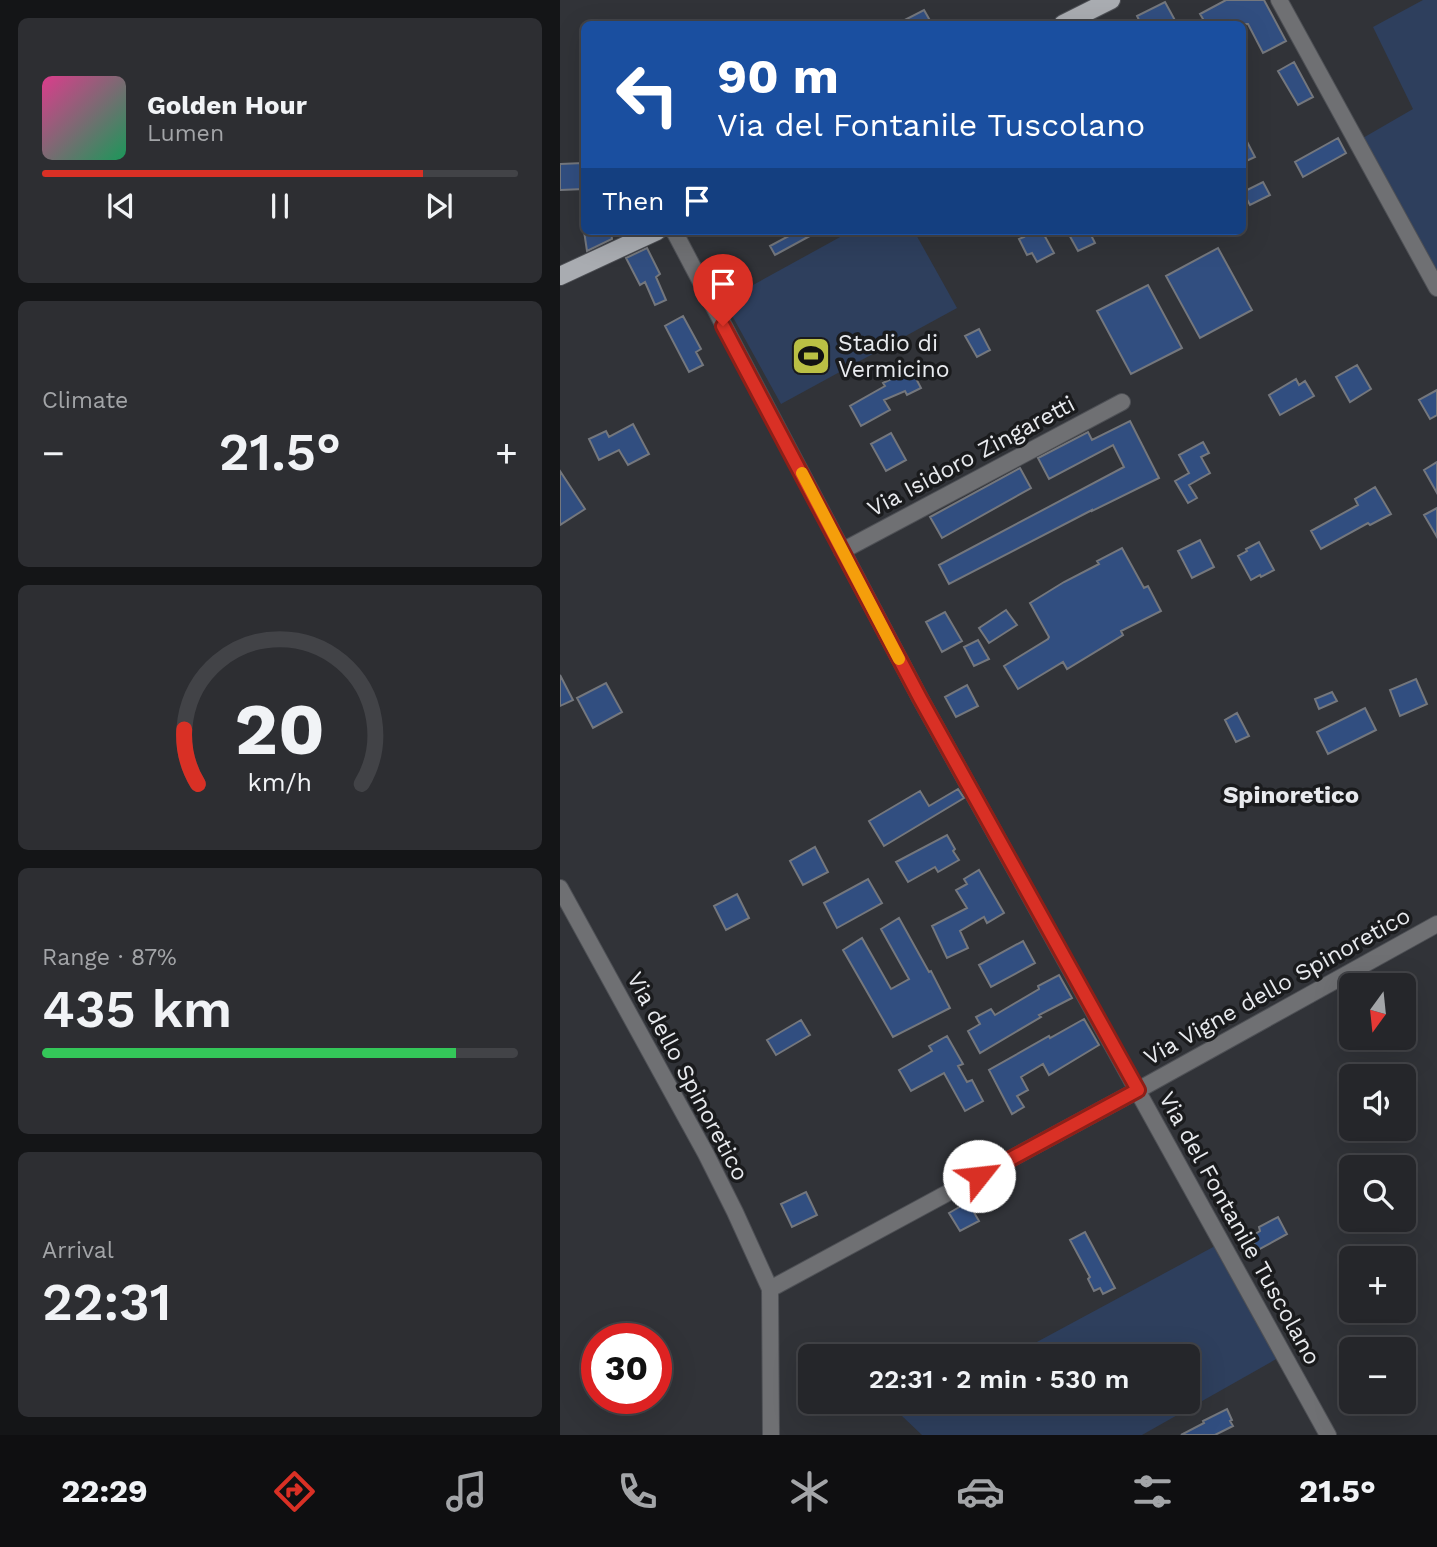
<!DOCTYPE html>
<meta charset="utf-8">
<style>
:root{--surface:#25262a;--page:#2d2e32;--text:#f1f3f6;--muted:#a3a5a8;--line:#424347;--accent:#d93025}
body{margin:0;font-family:"Work Sans",sans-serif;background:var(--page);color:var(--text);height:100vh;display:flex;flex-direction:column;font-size:26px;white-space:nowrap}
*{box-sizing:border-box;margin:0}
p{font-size:23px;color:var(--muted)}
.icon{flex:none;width:38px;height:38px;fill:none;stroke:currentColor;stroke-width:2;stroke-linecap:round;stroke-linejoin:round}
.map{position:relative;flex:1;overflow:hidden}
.details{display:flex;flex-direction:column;gap:18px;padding:18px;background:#141517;width:560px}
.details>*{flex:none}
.banner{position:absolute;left:21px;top:21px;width:665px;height:214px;border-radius:10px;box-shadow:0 7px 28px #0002,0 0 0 2px var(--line);background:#1a4fa0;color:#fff;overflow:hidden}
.needle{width:46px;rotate:195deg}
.fabs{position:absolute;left:779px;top:973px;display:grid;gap:14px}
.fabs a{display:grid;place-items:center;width:77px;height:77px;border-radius:10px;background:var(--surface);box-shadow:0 7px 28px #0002,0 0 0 2px var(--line);font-size:35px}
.speed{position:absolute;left:21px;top:1323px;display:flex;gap:14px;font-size:35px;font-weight:700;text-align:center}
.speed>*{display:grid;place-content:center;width:91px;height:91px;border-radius:50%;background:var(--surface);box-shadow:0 7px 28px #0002,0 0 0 2px var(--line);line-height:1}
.speed .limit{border:10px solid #d22;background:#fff;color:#111}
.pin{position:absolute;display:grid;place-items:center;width:60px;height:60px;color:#fff;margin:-72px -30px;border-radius:50% 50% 50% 0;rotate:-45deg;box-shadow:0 0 7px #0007}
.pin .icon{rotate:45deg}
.me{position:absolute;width:77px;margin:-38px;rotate:61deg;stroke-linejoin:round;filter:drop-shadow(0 0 5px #0008)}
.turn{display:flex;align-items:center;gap:24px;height:147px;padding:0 21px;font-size:32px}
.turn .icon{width:91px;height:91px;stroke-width:2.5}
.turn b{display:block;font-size:49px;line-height:60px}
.then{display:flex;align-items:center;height:66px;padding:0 21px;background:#0003;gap:14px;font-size:26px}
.big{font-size:52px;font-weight:600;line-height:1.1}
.details .card{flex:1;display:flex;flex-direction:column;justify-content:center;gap:10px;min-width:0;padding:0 24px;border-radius:10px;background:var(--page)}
.details .dial{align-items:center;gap:0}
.dial svg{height:182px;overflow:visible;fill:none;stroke:var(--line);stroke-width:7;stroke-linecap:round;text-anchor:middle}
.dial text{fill:var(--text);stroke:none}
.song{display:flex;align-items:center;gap:21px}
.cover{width:84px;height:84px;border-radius:10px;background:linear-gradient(135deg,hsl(330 70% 55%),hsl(150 70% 35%))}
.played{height:7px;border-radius:4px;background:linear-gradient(90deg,var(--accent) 80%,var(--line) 80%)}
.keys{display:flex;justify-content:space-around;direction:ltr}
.heat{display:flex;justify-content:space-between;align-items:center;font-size:38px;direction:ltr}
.charge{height:10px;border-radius:5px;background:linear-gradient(90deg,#34c759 87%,var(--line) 0)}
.trip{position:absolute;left:238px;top:1344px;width:402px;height:70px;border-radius:10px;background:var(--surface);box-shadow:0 7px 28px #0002,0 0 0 2px var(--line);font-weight:600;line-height:70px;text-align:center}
.dock{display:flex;height:112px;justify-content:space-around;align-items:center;background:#0f0f11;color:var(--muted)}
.dock .icon{width:49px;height:49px}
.dock .selected{color:var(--accent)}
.dock b{font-size:32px;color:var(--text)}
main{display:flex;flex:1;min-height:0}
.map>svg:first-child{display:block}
.green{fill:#2e3f5d}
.building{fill:#314e80;stroke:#74777d;stroke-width:2}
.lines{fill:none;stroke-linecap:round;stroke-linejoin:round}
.minor-casing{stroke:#4e5055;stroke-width:18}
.major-casing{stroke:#4e5055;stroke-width:20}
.minor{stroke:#6f7073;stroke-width:16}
.major{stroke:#a9acb1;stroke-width:18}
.route-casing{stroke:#8d1f18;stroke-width:18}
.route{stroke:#d93025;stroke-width:12}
.slow{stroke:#f59e0b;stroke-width:12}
.labels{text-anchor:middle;stroke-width:7;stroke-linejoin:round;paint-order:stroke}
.poi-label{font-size:23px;fill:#e8eaee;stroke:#1a1b1d;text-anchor:start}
.street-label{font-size:23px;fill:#e8eaee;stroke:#1a1b1d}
.neighbourhood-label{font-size:24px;font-weight:bold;fill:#e8eaee;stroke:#1a1b1d}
</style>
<main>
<section class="details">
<div class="card">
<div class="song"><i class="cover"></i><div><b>Golden Hour</b><p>Lumen</p></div></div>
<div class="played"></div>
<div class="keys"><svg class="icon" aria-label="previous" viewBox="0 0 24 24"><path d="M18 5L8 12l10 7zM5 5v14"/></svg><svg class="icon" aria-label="pause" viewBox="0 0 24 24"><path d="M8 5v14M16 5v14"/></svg><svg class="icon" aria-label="next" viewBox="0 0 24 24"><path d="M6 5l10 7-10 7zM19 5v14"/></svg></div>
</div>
<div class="card"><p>Climate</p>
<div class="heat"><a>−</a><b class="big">21.5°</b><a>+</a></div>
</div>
<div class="card dial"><svg viewBox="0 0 100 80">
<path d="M14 69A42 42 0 1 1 86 69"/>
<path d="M14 69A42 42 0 0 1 8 45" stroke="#d93025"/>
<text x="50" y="56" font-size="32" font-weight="700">20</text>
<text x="50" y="72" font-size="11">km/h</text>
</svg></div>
<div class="card"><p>Range · 87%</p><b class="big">435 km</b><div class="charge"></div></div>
<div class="card"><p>Arrival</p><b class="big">22:31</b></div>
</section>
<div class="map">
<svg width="877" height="1435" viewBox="0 0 877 1435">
<rect width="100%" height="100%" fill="#313338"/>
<path class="green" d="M863,0H877V288L796,142L853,109L813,27Z
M291,231H354L397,308L221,404L164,301Z
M655,1246L718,1358L582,1435H362L342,1416L368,1402H628V1356H451Z"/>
<path class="building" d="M666,0H704L726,41L703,53L688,24H646L640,14Z
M605,2L617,24H581L577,16Z
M364,10L372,24H337Z
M734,62L753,97L738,105L718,71Z
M682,132L695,157L682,163Z
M778,138L786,153L743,177L735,162Z
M23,163L24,189L0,190V164Z
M703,182L710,195L690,205L683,192Z
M24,231H51L52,239L27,251Z
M238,231H259L215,255L210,246Z
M461,231H482L494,253L477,262L472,253L467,255L459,239L464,237Z
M507,231H529L535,243L518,251Z
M87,248L100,274L96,277L106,300L95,305L85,282L80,285L66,258Z
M658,248L692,310L640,338L606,276Z
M588,285L622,348L571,374L537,311Z
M123,316L141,349L136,352L143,365L129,372L105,326Z
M419,329L430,350L417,357L405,336Z
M797,365L811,389L790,402L776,377Z
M351,369L361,388L347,395L345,391L324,400L330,410L301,426L290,406L325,386L323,383Z
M736,379L739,385L745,381L754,396L720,415L709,395Z
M877,390V415L870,419L859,400Z
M570,421L599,478L532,511V510L389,584L379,565L564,467L553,445L489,479L478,458L528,432L532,440Z
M73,424L89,454L68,465L59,450L39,460L29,439L46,431L49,437Z
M331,433L346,460L326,471L311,444Z
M643,442L649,453L641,457L650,473L629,485L637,498L628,503L615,481L629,473L619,455Z
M877,462V493L864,470Z
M460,468L471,488L382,538L370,517Z
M0,471L25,509L0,525Z
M815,487L831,514L810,525L808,523L761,549L751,531L798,505L795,499Z
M877,508V537L864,515Z
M640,540L654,567L632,578L618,551Z
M699,542L714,570L701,577L700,575L691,580L678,556L687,551L686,549Z
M562,548L584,588L588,586L601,611L561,631L563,635L507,669L503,662L458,689L444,666L488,639L489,637L470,603L504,582L539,564L537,561Z
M446,610L457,625L429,643L419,628Z
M385,612L402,641L382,652L366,622Z
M418,640L429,659L414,666L404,647Z
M0,675L13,700L0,706Z
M856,679L867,704L840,716L830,690Z
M46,683L62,712L33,728L17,698Z
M407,685L418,706L396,717L385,697Z
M772,692L777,701L759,709L755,699Z
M805,708L816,730L768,754L757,732Z
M677,713L689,736L676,742L665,720Z
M398,789L404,798L324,846L309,821L360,791L369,806Z
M387,835L395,849L393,851L399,860L378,872L375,867L348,882L336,862Z
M255,847L268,872L243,885L230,861Z
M419,870L444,913L427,923L424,917L400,931L408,948L387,958L372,926L407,908L396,890L407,884L404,879Z
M308,879L322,903L277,928L264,903Z
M177,894L189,918L166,930L154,906Z
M339,918L369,972L371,971L390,1008L333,1037L283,950L302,938L331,989L349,979L321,929Z
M463,941L475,963L431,987L419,965Z
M499,975L512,998L479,1015L481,1017L420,1053L408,1031L420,1024L416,1017L431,1009L435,1015L479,989L478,986Z
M524,1019L539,1045L489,1075L483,1064L461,1077L468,1090L457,1096L464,1107L452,1114L429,1070L489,1036L490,1038Z
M241,1020L250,1035L216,1055L207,1040Z
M387,1036L403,1064L398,1066L407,1082L412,1080L423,1101L405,1111L384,1073L351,1091L339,1070L372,1051L369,1046Z
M246,1192L257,1215L232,1227L221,1204Z
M408,1202L419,1221L400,1231L389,1213Z
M718,1217L727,1234L698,1250L690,1237L700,1231L699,1227Z
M525,1232L555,1288L543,1294L540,1288L534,1291L528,1279L530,1277L510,1240Z
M844,1357L856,1381L844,1387Z
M667,1409L672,1420L670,1421L673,1426L655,1435H621L644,1423L643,1421Z"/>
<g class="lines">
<g class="minor-casing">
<path id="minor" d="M719,0L877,288
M114,231L360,698L768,1435
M282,551L562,402
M0,888L146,1154L175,1212L210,1289L211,1435
M210,1289L578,1090L877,924"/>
</g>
<g class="major-casing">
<path id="major" d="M503,24L551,0
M0,276L97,231"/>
</g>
<use href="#minor" class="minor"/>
<use href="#major" class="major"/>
</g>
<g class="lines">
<g class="route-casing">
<path id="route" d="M163,326L360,698L578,1090L419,1176"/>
</g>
<use href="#route" class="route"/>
<path class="slow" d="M242,473L339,659"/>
</g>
<defs>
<g id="stadium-square" transform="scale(2.0125)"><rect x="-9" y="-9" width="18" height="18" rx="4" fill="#bbc044" stroke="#1a1b1d"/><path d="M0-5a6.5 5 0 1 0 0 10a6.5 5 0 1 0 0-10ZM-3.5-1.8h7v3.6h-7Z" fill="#111"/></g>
</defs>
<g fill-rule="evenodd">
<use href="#stadium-square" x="251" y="356"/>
</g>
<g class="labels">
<g class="poi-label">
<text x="278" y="351">Stadio di<tspan x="278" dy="26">Vermicino</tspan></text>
</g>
<g class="street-label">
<text transform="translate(411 456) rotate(-28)" y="8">Via Isidoro Zingaretti</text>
<text transform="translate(717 986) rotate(-29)" y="8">Via Vigne dello Spinoretico</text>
<text transform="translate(128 1076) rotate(62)" y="8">Via dello Spinoretico</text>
<text transform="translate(680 1228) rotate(61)" y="8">Via del Fontanile Tuscolano</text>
</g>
<g class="neighbourhood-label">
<text x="731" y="803">Spinoretico</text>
</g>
</g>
</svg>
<div class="fabs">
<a><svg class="needle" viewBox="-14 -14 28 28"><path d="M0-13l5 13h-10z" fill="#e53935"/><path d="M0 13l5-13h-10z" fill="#a3a5a8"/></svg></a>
<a><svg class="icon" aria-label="sound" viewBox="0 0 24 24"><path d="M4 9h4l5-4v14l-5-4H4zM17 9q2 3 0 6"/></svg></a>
<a><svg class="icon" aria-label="search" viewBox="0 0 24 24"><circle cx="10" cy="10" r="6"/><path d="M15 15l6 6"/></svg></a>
<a>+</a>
<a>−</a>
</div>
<div class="speed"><div class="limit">30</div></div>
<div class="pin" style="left:163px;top:326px;background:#d93025"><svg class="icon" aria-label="arrive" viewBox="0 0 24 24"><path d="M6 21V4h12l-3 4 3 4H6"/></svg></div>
<svg class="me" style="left:419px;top:1176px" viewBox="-20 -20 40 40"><circle r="19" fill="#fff"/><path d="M0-13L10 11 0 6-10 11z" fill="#d93025"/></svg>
<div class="trip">22:31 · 2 min · 530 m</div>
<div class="banner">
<div class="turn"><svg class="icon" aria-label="left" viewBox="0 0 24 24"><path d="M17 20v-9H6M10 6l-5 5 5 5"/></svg><div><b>90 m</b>Via del Fontanile Tuscolano</div></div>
<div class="then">Then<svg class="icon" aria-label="arrive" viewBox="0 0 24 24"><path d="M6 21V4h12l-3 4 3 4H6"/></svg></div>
</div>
</div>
</main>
<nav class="dock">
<b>22:29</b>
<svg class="icon selected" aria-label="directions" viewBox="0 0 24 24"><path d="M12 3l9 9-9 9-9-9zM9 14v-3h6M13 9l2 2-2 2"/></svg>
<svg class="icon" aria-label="music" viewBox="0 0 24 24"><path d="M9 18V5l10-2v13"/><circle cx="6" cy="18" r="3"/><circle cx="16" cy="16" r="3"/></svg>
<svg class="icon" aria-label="phone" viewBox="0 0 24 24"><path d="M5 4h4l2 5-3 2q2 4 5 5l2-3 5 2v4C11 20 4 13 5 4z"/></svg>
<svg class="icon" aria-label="climate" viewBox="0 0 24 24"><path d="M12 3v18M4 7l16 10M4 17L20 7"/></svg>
<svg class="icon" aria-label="car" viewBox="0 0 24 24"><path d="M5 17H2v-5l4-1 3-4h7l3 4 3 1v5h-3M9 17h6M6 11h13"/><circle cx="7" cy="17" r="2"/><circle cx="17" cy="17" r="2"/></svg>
<svg class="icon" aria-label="filters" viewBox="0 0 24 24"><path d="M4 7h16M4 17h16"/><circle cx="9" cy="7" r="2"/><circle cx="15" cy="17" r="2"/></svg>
<b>21.5°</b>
</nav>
